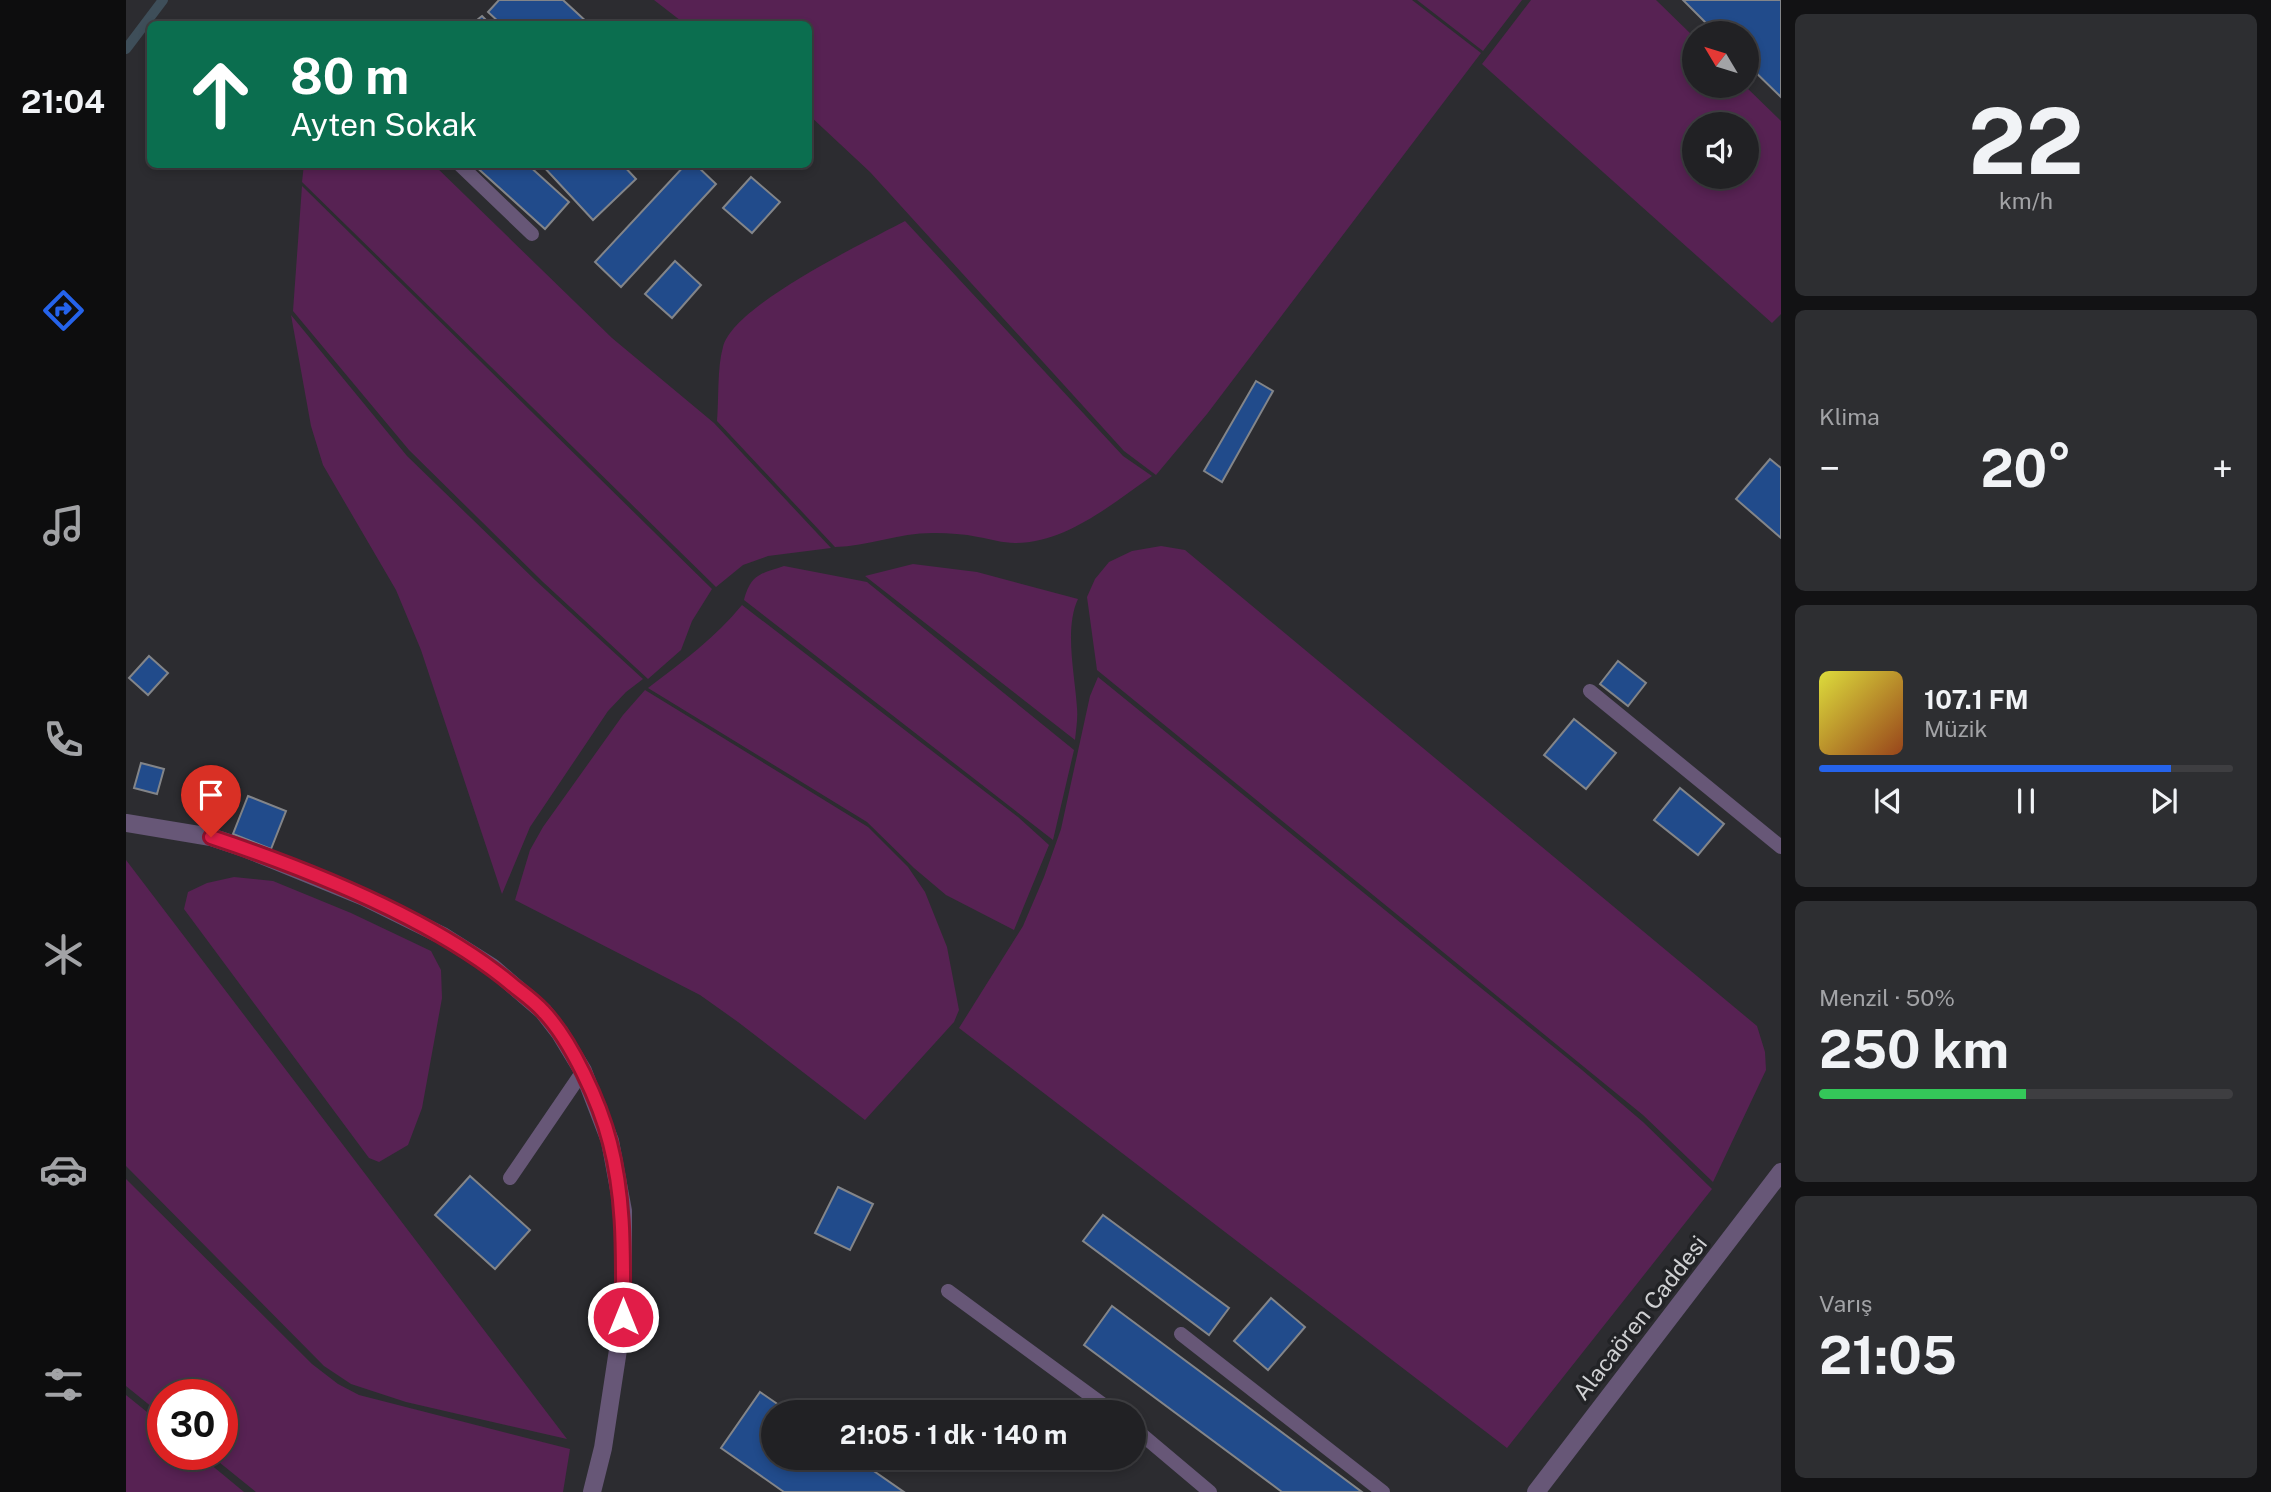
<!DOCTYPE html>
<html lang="tr">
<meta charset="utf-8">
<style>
:root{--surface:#212124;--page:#2d2e31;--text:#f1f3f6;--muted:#a2a3a6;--line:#3e3e41;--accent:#2563eb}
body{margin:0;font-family:"Public Sans",sans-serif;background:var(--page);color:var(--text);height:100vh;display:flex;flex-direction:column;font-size:26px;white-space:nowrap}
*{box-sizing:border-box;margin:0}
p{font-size:23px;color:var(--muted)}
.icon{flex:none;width:38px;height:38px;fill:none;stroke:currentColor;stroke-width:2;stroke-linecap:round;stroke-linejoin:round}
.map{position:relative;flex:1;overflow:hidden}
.side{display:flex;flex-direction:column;gap:14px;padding:14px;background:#121214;width:490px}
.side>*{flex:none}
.hud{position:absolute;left:21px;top:21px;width:665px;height:147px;border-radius:10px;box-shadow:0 4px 10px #0003,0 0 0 2px var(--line);background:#0b6e4f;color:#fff;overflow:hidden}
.needle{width:46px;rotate:308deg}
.controls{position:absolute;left:1556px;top:21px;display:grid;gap:14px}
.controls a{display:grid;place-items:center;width:77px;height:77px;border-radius:50%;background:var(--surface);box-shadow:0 4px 10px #0003,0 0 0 2px var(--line);font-size:35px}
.speed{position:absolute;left:21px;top:1379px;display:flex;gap:14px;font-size:35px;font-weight:700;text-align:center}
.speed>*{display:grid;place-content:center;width:91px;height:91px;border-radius:50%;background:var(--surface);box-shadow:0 4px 10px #0003,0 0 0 2px var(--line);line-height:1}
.speed .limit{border:10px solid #d22;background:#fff;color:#111}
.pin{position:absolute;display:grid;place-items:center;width:60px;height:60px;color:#fff;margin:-72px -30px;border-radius:50% 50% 50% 0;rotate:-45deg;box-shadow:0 0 7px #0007}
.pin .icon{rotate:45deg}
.me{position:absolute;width:77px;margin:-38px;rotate:0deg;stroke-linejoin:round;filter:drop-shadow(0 0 5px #0008)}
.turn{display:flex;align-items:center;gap:24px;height:147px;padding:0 28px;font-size:32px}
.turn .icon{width:91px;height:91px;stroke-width:2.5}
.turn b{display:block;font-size:49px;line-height:60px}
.big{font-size:52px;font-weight:700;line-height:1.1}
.side .card{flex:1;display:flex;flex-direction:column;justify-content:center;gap:10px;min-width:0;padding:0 24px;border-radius:10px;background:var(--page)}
.side .dial{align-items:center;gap:0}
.dial b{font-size:91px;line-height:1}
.song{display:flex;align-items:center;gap:21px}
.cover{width:84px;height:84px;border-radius:10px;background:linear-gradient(135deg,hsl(60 70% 55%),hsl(20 70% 35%))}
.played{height:7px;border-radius:4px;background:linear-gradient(90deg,var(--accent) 85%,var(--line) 85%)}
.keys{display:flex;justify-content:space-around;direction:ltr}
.heat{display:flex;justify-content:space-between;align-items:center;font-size:38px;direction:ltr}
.charge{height:10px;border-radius:5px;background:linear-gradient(90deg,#34c759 50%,var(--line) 0)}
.trip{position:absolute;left:635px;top:1400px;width:385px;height:70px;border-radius:35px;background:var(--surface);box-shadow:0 4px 10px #0003,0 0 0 2px var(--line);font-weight:700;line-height:70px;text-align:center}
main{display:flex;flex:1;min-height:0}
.tab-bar{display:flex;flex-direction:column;width:126px;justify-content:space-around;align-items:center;background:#0d0d0e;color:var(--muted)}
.tab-bar .icon{width:49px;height:49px}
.tab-bar .current{color:var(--accent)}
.tab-bar b{font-size:32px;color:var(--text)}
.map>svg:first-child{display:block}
.green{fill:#572253;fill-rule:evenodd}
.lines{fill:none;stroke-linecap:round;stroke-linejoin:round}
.stream{stroke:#3e4e59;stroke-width:10}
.building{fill:#214b8b;stroke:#838589;stroke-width:2}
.service{stroke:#675777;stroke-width:14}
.minor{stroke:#675777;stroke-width:18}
.tertiary{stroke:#675777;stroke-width:18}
.route-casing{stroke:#92132f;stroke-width:18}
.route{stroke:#e11d48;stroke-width:12}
.labels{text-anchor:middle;stroke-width:7;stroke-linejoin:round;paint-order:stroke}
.street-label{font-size:23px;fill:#d0d1d3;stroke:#222326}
</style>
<main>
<nav class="tab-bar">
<b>21:04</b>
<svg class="icon current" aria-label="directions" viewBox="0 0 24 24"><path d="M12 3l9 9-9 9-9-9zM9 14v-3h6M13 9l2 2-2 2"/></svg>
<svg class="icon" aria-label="music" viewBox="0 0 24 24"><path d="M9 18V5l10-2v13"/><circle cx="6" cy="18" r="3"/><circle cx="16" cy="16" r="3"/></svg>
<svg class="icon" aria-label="phone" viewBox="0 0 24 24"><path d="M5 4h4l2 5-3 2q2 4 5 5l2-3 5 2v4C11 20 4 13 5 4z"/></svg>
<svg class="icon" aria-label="climate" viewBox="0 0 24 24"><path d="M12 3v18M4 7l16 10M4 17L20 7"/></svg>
<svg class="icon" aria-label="car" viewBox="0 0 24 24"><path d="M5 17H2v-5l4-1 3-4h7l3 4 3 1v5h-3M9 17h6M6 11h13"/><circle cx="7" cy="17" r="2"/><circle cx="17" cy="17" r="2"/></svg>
<svg class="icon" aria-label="filters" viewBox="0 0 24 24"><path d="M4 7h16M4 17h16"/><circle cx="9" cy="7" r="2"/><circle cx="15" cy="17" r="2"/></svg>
</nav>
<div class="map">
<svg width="1655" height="1492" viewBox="0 0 1655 1492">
<rect width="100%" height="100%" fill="#2c2c30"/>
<path class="green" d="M528,0H1286L1355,53L1081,414L1030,475L998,451L744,172L683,115L682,24H559Z
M1291,0H1396L1357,51Z
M1405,0H1530L1568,37V86H1619L1655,121V314L1646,323L1356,64ZM1568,124H1620V177H1568Z
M178,164L308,165L486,338L588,423L705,548L642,556L617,565L590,587L176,182Z
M176,186L586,589L566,621L555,650L522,679L417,582L283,450L167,311Z
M779,221L997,456L1026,476C986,504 940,543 889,543C877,543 864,539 852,537C838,534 823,533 810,533C775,532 743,546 709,547L591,421C593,399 591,368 597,347C607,305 740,242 779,221Z
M165,315L281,456L409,580L517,679L500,692L482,711L404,827L376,894L295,650L270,590L197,465L185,426Z
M1035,546L1059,550L1631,1026L1639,1052L1640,1070L1587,1182L1517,1115L971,670L961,597L969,579L983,562L1006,551Z
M787,564L851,572L952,599C938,629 949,675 951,708C952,718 950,730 949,740L739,576Z
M658,566L741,582L948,750L927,840L618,600C625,574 634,574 658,566Z
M616,605L892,817L923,845L888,930L820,895L788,868L741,822L522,688C555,663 590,637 616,605Z
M972,677L1456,1070L1517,1122L1586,1189L1381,1448L833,1028L897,926L918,877L935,829L964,696Z
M519,690L742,827L782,867L799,892L821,947L833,1010L828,1022L739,1120L612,1022L574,995L389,900L404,850L417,827L497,715Z
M0,860L441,1439L280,1402L225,1384L198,1366L0,1166Z
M108,877L147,881L225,913L305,951L315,970L316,998L296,1108L282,1145L253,1162L243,1158L58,909L62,892L81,883Z
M0,1179L186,1364L212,1384L233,1395L444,1449L437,1492H130L83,1454H96V1395H37V1416L0,1386Z
M0,1395L37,1425V1454H72L118,1492H0Z"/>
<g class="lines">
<path class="stream" d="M0,49L37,0"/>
</g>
<path class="building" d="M373,0H437L463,24H375L362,12Z
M1557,0H1655V97L1620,63V33H1590Z
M356,16L364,24H346Z
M347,164H401L443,202L419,229Z
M415,164H496L510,179L467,220Z
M560,164H569L590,184L495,287L469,262Z
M625,177L654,202L626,233L597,208Z
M549,261L575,285L546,318L519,294Z
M1130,381L1147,391L1096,482L1078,471Z
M1644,459L1655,468V538L1610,499Z
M23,656L42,673L22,695L3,678Z
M1492,661L1520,683L1502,706L1474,684Z
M1448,719L1490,753L1460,789L1418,755Z
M15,763L38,769L31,794L8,788Z
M1554,788L1598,824L1572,855L1528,820Z
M122,796L160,811L145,849L107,834Z
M344,1176L404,1230L369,1269L309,1215Z
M712,1187L747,1204L724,1250L689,1233Z
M977,1215L1103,1308L1083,1335L957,1241Z
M1145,1298L1179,1327L1142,1370L1108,1341Z
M986,1306L1236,1492H1156L958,1345Z
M634,1392L663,1412H648V1458H729L778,1492H658L595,1448Z"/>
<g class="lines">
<path class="service" d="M333,164L406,234
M1464,691L1655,847
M384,1178L457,1071
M822,1291L987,1412
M1055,1334L1257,1492
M1008,1428L1084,1492"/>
<path class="minor" d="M0,823L85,837L118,848L238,897L317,936L366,967L417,1011L434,1033L457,1071L484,1141L497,1211V1317L477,1448L466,1492"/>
<path class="tertiary" d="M1410,1492L1655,1172"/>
</g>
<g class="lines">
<g class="route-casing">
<path id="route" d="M85,837C184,870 309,919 389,987C398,994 409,1002 417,1011C445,1040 474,1103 484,1143C499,1200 497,1258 497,1317"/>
</g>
<use href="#route" class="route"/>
</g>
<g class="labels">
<g class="street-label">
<text transform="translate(1514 1318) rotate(-52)" y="8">Alacaören Caddesi</text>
</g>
</g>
</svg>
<div class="controls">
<a><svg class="needle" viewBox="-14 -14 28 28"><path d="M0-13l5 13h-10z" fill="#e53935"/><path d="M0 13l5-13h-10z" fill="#a2a3a6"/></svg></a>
<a><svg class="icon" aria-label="sound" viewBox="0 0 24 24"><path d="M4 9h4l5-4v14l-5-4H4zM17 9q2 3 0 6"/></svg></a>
</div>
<div class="speed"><div class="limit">30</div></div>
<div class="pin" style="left:85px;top:837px;background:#d93025"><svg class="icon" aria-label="arrive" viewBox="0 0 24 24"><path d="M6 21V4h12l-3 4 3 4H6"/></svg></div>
<svg class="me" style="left:497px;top:1317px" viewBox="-20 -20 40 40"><circle r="17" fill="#e11d48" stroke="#fff" stroke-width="3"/><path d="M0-11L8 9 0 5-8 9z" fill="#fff"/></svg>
<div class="trip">21:05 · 1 dk · 140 m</div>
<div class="hud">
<div class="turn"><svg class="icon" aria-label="ahead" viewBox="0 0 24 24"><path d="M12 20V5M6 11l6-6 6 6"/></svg><div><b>80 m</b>Ayten Sokak</div></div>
</div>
</div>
<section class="side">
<div class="card dial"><b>22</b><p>km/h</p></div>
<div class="card"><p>Klima</p>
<div class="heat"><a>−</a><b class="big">20°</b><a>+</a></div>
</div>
<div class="card">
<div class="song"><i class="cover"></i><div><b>107.1 FM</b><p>Müzik</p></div></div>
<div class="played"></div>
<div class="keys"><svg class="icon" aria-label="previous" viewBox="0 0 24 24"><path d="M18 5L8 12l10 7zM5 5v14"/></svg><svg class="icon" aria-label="pause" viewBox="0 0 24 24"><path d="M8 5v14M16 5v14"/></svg><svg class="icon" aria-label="next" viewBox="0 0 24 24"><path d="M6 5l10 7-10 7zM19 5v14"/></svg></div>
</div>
<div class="card"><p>Menzil · 50%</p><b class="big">250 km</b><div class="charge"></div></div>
<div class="card"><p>Varış</p><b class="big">21:05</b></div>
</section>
</main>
